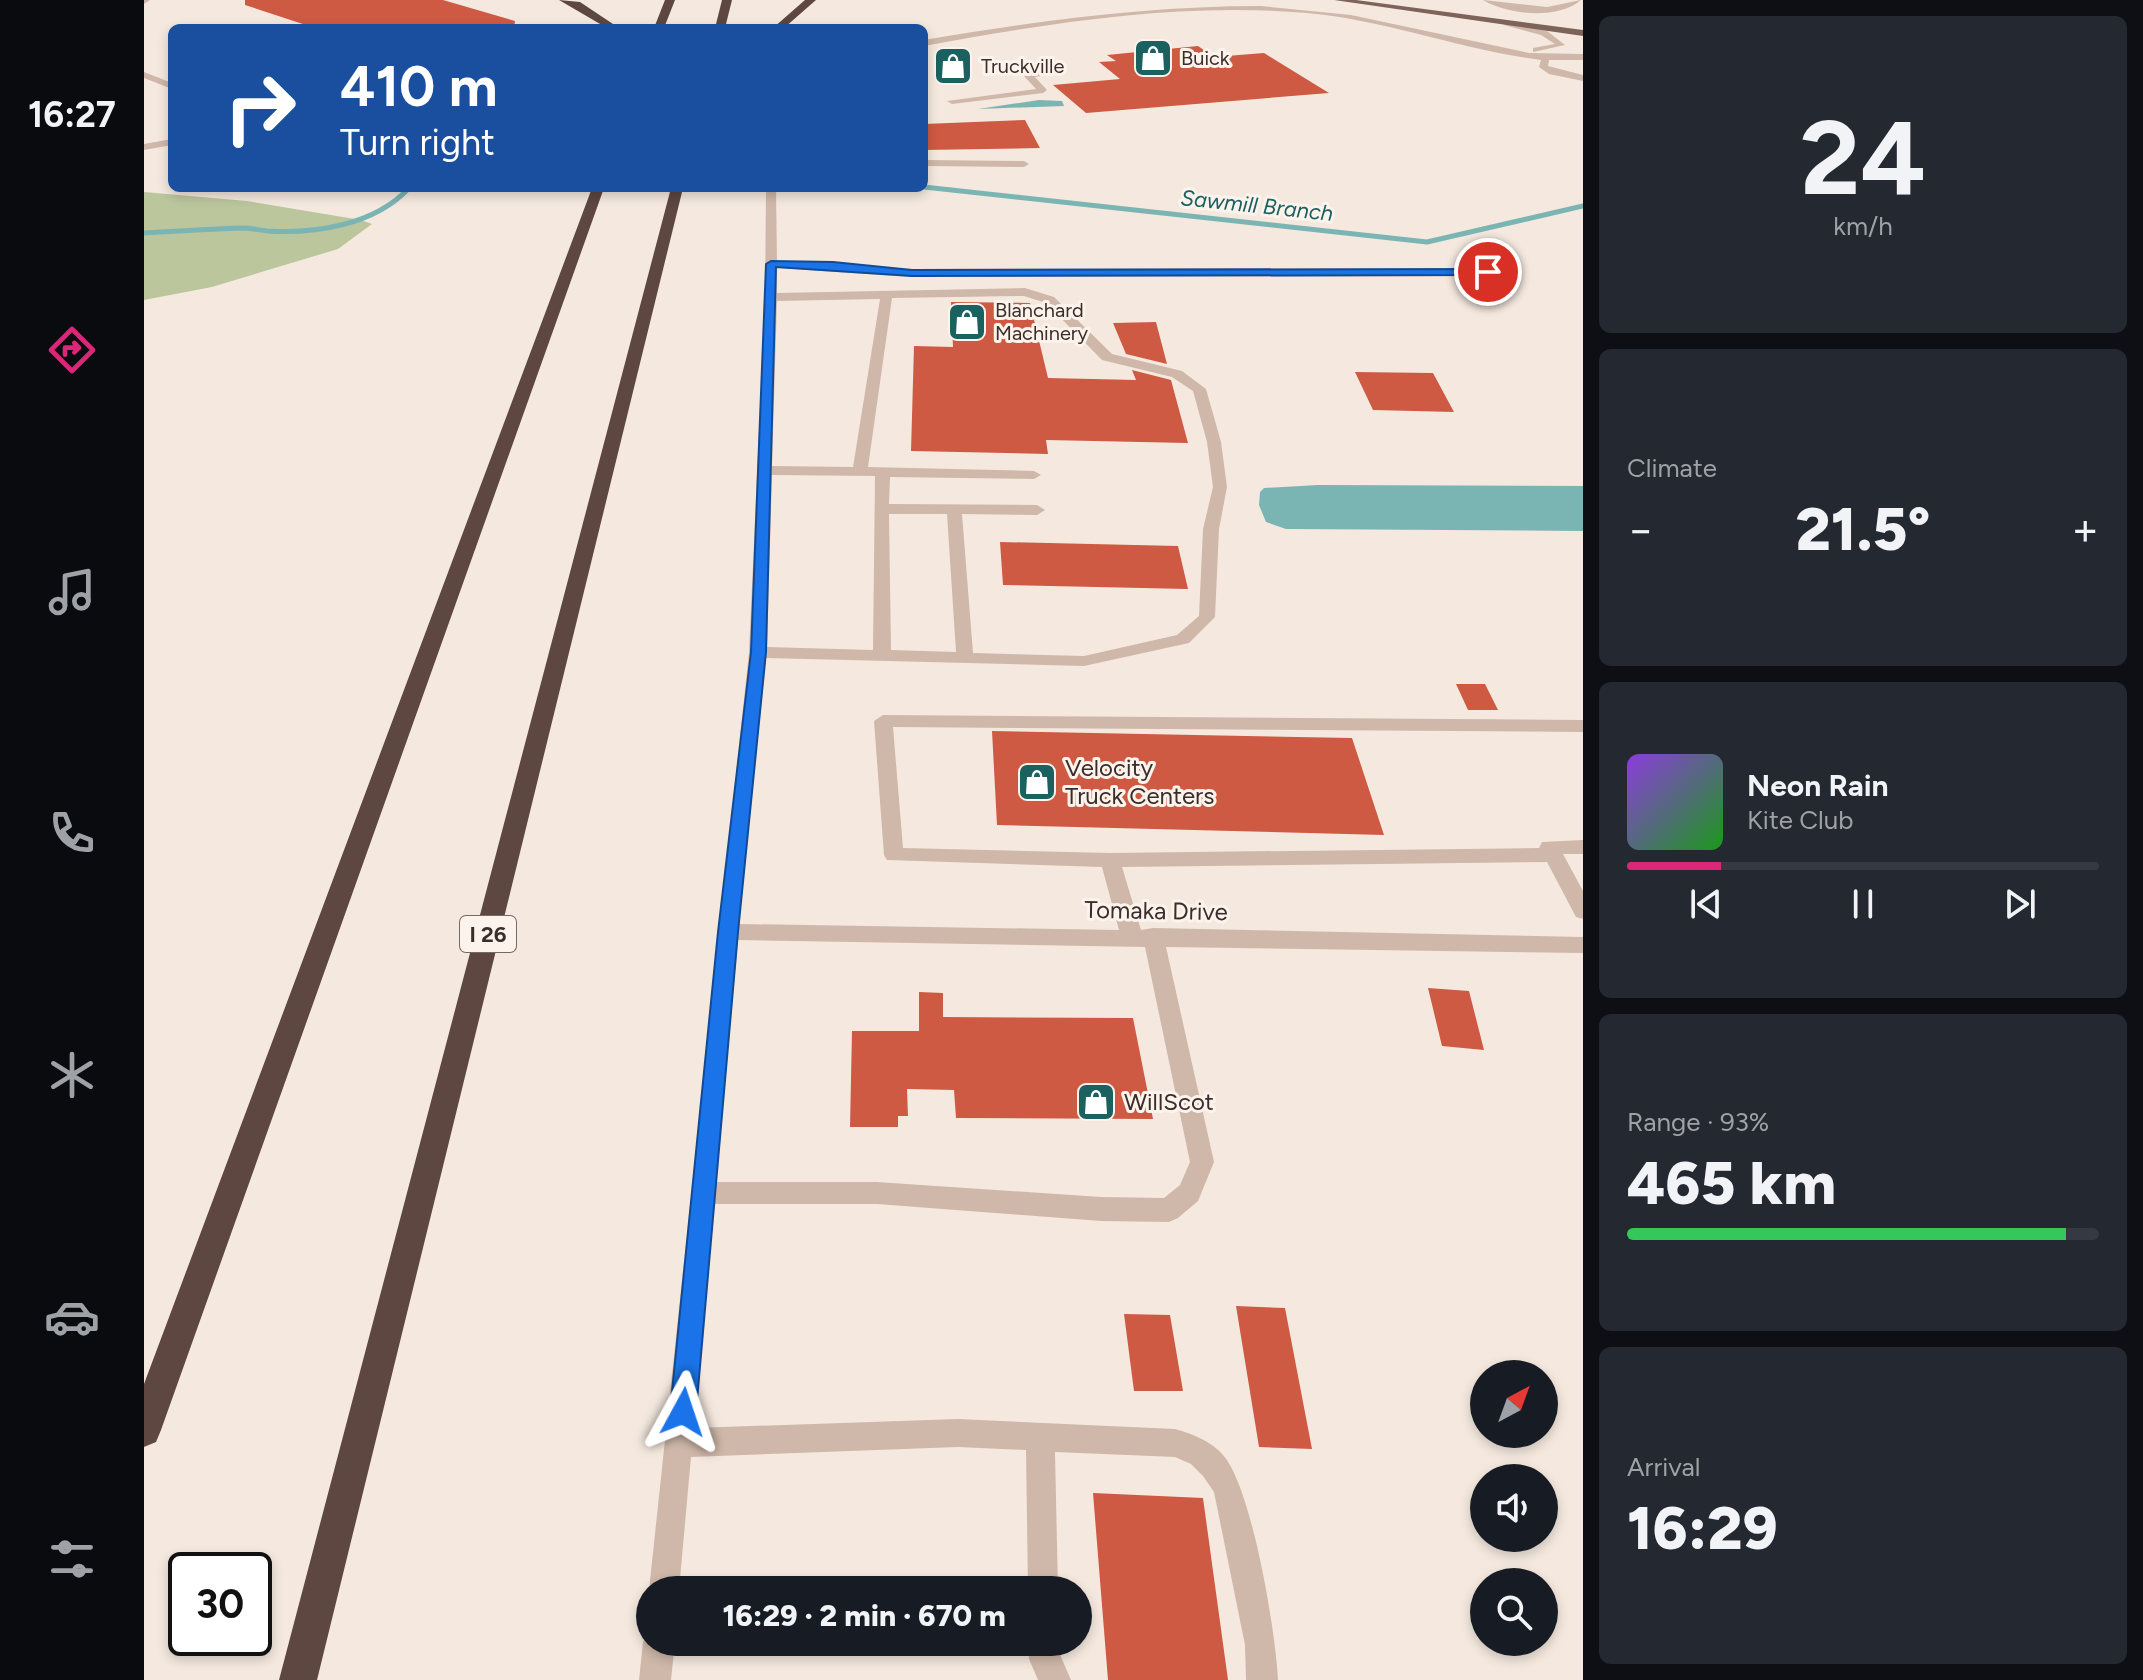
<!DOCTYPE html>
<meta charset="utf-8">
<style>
:root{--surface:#171b24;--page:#242831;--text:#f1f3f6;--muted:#9ea1a6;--line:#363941;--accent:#db2777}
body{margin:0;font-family:Figtree,sans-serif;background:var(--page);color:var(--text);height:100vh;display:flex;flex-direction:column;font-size:30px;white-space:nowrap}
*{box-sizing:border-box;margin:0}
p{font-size:26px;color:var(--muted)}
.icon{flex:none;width:44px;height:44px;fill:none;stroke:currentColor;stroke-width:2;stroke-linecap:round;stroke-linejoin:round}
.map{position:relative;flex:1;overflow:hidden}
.drawer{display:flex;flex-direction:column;gap:16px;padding:16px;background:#0d0f14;width:560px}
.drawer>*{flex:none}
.guide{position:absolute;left:24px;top:24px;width:760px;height:168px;border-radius:12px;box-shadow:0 4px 12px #0003;background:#1a4fa0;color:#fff;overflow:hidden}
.needle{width:52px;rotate:41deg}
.controls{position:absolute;left:1326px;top:1360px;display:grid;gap:16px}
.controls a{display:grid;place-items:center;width:88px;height:88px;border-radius:50%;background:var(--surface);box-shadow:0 4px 12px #0003;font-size:40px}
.speed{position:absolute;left:24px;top:1552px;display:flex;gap:16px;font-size:40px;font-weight:700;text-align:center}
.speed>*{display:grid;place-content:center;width:104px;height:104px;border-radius:50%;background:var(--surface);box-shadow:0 4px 12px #0003;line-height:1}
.speed .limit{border:4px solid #111;border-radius:12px;background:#fff;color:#111}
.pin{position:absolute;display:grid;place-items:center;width:68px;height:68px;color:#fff;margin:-34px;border:4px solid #fff;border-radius:50%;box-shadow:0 2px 8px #0007}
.me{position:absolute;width:88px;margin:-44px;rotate:5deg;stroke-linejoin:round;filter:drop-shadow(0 0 6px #0008)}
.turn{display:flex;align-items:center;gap:28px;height:168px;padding:0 40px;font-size:36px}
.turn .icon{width:104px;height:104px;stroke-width:2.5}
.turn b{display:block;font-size:56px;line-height:68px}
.big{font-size:60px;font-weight:800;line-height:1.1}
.drawer .tile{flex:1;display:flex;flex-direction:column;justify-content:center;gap:12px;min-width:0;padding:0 28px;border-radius:12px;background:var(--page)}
.drawer .dial{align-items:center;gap:0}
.dial b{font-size:104px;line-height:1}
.song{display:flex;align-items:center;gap:24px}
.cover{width:96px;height:96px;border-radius:12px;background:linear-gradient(135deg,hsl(270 70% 55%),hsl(120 70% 35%))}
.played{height:8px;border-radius:4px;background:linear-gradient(90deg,var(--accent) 20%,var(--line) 20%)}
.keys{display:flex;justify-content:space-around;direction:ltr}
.heat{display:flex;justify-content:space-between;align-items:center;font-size:44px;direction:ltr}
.charge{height:12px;border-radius:6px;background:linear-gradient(90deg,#34c759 93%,var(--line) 0)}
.trip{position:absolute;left:492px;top:1576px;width:456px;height:80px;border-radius:40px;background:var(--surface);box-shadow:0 4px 12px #0003;font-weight:800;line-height:80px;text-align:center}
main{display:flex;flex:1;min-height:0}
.dock{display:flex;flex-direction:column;width:144px;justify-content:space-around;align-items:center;background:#090b0e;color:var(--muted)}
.dock .icon{width:56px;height:56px}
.dock .active{color:var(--accent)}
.dock b{font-size:36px;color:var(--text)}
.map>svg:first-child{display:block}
.green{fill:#bbc69d}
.water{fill:#7bb5b3}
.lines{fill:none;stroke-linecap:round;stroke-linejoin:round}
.stream{stroke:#7bb5b3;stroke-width:5}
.building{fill:#cf5a43}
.minor{fill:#cfb8a9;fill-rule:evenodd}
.major{fill:#7e635a;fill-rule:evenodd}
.highway{fill:#5d4740;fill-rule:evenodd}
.route{fill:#1a73e8;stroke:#114b97;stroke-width:2}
.labels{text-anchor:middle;stroke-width:6;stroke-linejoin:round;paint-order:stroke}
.far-poi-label{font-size:20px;fill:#3b2e2a;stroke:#fcf3ec;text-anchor:start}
.far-water-label{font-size:22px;font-style:italic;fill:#1b6160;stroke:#fcf3ec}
.shield{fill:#fcf3ec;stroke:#756964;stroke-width:2}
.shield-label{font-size:22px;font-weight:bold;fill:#3b2e2a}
.poi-label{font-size:24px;fill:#3b2e2a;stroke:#fcf3ec;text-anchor:start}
.street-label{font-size:24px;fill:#3b2e2a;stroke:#fcf3ec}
</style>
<main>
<nav class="dock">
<b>16:27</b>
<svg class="icon active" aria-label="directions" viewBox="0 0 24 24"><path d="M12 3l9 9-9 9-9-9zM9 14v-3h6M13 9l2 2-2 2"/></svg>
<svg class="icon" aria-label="music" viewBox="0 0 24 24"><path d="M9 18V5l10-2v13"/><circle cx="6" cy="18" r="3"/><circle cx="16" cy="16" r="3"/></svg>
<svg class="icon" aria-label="phone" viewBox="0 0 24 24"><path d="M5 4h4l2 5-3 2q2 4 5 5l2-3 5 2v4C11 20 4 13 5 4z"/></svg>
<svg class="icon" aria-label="climate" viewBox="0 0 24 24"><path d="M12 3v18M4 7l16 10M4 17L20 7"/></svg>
<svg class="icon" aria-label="car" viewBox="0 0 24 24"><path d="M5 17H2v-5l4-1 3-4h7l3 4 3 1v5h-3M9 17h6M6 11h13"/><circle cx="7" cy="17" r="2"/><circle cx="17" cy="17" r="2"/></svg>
<svg class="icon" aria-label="filters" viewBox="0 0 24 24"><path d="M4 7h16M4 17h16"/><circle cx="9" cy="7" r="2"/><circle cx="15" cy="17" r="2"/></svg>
</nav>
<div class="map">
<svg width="1439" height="1680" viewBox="0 0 1439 1680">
<rect width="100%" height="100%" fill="#f5e9df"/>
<path class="green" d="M0,192L103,201L217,220L228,224L194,249L68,287L0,300Z"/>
<path class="water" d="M895,100L918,101L920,106L834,109Z
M1174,485L1439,486V531L1142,529L1122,522L1115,505L1116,492L1120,488Z"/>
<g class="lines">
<path class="stream" d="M780,187L1283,242L1439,206
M0,233C33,231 66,229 98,228C107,228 114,230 123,231C171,234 231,225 265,188"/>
</g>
<path class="building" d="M101,0H299L371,21L370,28H171L101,5Z
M1054,46L1070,57L1120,53L1185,93L942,113L909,85L976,79L955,62L972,61L963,55Z
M881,120L896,148L780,150V124Z
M807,302L886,303L904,378L992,380L988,370L1027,380L1044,443L902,440L904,454L767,451L770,346L809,347Z
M1012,322L1023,364L982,354L969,323Z
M1211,372L1289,373L1310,412L1229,410Z
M856,542L1034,546L1044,589L859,585Z
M1312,684H1341L1354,710H1324Z
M848,731L1208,738L1240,835L853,825Z
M1284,988L1325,991L1340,1050L1298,1046Z
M775,992L799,993V1017L989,1018L1009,1119L812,1118L810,1090L763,1089L764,1116H754V1127H706L708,1031H775Z
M1092,1306L1141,1308L1168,1449L1115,1447Z
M980,1314L1026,1315L1039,1391H990Z
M949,1493L1059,1498L1084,1680H964Z"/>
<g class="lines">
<path class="minor" d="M0,0H6L0,4Z
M1339,0L1403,7L1437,0C1414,20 1364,15 1339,0Z
M1117,6L1207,15L1385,53L1439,54V60H1405L1404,66L1439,75V81L1405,74L1395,67L1397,60C1318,50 1242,20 1163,13C1034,2 906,23 780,46V40C892,21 1003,6 1117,6Z
M1363,21L1403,31L1421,45L1389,52V48L1411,44L1397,35L1360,25Z
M904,69L907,74L891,77L903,90L899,93L808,104L803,101L892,89L880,76Z
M0,72L28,83V89L0,78Z
M28,139V145L0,150V144Z
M780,160L880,161L885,164L880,167L780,166Z
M622,188H632L633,261L768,269L1344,268L1350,272L1344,276L768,277L633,268V293L881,288L910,297L968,354L1038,371L1062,389L1077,442L1083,487L1075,529L1071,617L1045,643L940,666L622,658L595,924L975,930L958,867L743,860L740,855L730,721L739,715L1439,720V732L749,727L759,848L966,853L1395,848L1398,842L1439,840V854H1419L1439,891V919L1432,917L1403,862L978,867L997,930L1009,928L1439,937V953L1022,947L1070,1162L1054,1201L1034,1218L1025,1222L957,1221L733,1204H570L550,1428L814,1419L1031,1429C1049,1434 1067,1441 1079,1455C1108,1487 1132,1634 1134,1680H1102L1101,1645L1070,1492L1059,1476L1047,1464L1031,1457L911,1452L914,1590H884L882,1450L814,1447L547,1457L535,1590H506V1593L505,1590L605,652L621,297ZM880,296L902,303L958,360L1028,377L1049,391L1063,442L1069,487L1059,529L1055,616L1033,635L940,656L829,653L818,514L893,515L901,510L893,505L745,504L746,477L890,479L897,475L890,471L724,467L748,298ZM736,299L709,467L628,466L633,301ZM628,475L731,476L729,650L623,647ZM745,514H803L812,652L747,650ZM594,940L1001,947L1046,1162L1036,1185L1020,1198L957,1197L733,1182H572Z
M506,1630V1642H531L527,1680H495L499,1642Z
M884,1642H916L917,1657L927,1680H894L885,1659Z"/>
<path class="major" d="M1190,0H1212L1439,30V36Z"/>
<path class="highway" d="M415,0L436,2L475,28H463Z
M521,0H531L520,28H510Z
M578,0H588L581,28H571Z
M661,0H672L640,28H629Z
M448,188H460L17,1430L12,1442L0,1447V1384Z
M527,188H539L173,1680H135Z"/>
</g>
<path class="route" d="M627,261L689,262L768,270L1344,269L1349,272L1344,275L768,276L632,267L622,652L594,932L552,1412L548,1421L539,1425L530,1421L526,1412L574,932L607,652L622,264Z"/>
<defs>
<g id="shop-square" transform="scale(2)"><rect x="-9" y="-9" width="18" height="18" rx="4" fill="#1b6160" stroke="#fcf3ec"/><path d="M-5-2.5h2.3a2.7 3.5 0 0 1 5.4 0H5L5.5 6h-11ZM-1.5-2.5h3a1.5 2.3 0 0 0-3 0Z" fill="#fff"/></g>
</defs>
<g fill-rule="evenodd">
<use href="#shop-square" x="1009" y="58"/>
<use href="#shop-square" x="809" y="66"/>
<use href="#shop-square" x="823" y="322"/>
<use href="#shop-square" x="893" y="782"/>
<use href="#shop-square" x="952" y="1102"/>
</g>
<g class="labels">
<g class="far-poi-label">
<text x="1037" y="65">Buick</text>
<text x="837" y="73">Truckville</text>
<text x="851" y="317">Blanchard<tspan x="851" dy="23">Machinery</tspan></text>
</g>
<g class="far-water-label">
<text transform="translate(1113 205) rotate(6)" y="8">Sawmill Branch</text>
</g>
<rect class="shield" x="316" y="916" width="56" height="36" rx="6"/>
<g class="shield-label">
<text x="344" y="942">I 26</text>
</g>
<g class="poi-label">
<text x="921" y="776">Velocity<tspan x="921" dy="28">Truck Centers</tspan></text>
<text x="980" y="1110">WillScot</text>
</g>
<g class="street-label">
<text transform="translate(1012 911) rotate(1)" y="8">Tomaka Drive</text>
</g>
</g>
</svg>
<div class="controls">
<a><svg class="needle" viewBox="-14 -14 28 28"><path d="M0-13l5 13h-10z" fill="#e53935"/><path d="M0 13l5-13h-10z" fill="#9ea1a6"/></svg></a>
<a><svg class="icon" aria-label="sound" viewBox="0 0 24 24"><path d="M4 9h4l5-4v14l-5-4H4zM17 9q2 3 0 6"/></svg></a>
<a><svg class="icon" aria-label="search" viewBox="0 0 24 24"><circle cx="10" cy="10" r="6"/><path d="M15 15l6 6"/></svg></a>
</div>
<div class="speed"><div class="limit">30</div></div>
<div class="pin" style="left:1344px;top:272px;background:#d93025"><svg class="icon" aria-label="arrive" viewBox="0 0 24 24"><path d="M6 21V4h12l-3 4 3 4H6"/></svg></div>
<svg class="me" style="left:539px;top:1412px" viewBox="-20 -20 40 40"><path d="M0-17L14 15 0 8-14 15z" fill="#1a73e8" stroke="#fff" stroke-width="4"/></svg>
<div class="trip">16:29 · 2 min · 670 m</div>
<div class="guide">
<div class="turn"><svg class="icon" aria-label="right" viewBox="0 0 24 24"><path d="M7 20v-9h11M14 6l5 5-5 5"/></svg><div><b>410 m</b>Turn right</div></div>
</div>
</div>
<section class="drawer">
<div class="tile dial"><b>24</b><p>km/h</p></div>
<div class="tile"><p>Climate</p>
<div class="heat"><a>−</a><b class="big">21.5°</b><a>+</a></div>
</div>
<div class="tile">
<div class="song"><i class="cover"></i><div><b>Neon Rain</b><p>Kite Club</p></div></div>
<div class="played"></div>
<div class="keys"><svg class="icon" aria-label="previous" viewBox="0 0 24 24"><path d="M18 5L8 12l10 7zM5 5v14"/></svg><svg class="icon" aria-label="pause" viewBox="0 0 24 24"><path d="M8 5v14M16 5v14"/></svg><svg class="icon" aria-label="next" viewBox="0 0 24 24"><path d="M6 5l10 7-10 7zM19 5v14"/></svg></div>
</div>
<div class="tile"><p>Range · 93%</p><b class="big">465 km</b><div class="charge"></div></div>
<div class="tile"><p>Arrival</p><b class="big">16:29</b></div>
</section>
</main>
